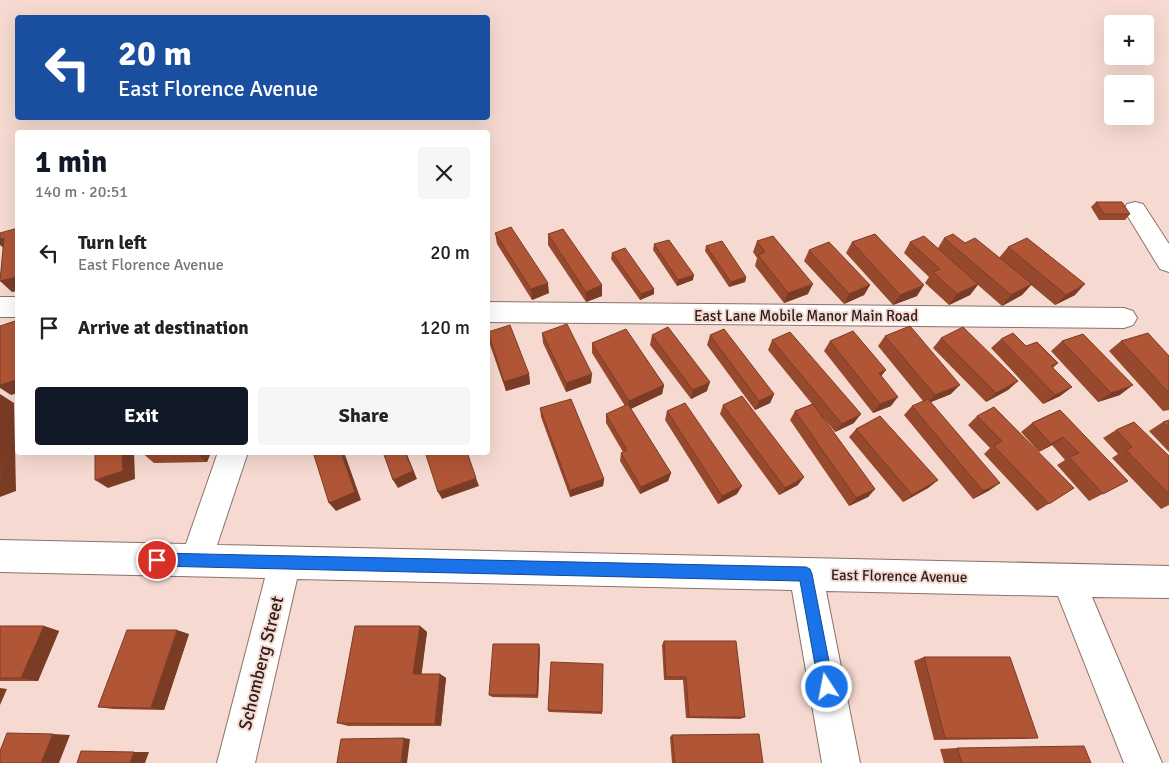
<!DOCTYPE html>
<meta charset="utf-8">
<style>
:root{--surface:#fff;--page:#f6f6f6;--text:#222;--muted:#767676;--accent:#111827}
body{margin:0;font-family:Signika,sans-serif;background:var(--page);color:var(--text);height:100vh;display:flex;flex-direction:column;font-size:19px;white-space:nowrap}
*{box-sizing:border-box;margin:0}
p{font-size:16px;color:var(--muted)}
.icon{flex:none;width:28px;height:28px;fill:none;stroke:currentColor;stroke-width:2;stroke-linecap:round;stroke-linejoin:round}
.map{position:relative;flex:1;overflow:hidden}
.side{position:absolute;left:15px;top:130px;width:475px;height:325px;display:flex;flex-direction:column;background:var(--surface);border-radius:5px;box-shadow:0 5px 20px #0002}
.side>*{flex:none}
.banner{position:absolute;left:15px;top:15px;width:475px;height:105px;border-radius:5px;box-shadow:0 5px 20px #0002;background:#1a4fa0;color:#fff;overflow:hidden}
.buttons{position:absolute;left:1104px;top:15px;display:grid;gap:10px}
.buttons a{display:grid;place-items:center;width:50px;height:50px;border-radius:5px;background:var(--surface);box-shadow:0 5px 20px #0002;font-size:25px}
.pin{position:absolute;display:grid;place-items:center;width:42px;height:42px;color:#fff;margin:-21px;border:2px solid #fff;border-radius:50%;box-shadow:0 1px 5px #0007}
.me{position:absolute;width:55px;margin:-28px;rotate:349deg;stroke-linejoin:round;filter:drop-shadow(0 0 4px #0008)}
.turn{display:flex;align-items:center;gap:18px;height:105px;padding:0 20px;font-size:22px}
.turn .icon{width:65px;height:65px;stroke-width:2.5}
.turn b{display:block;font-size:35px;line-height:42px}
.round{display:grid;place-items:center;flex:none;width:52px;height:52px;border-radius:5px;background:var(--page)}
.headline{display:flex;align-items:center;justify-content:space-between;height:85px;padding:0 20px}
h1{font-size:30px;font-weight:700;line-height:38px;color:var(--accent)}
.action{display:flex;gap:10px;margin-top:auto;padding:10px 20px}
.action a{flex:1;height:58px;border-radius:5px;background:var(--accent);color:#fff;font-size:20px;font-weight:700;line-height:58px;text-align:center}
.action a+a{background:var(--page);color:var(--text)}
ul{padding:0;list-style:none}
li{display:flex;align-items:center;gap:15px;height:75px;padding:0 20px}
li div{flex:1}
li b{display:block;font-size:19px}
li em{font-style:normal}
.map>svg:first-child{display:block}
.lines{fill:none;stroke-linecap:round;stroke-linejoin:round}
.minor-casing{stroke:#8b726a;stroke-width:2}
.minor{fill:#fff;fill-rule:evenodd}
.wall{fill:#97492e}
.shaded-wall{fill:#7b3c26}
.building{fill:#b05536;stroke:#7b3c26}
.route{fill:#1a73e8;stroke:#114b97}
.labels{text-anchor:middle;stroke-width:4;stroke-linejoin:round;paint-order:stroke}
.street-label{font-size:15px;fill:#2c221f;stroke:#f6dad1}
.near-street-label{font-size:18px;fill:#2c221f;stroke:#f6dad1}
</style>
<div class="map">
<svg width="1169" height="763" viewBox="0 0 1169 763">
<rect width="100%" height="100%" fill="#f6dad1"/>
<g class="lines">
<defs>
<g id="minor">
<path d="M1135,202l8,2 26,40v28l-9,-3 -36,-59 3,-6z"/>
<rect x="0" y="297" width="18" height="20"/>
<path d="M488,302l636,6 9,3 4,7 -4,7 -9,3 -636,-6z"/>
<path d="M218,452h30l-31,93 952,21v32l-77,-1 70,166h-38l-66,-167 -232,-5 34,172h-38l-30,-173 -495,-11 -42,184h-38l48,-185 -265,-6v-32l186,4z"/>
</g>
</defs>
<use href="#minor" class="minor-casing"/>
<use href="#minor" class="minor"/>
</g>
<g class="wall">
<path d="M1096,202l34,12 -5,6h-26l-8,-13z"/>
<path d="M495,233l54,60 -17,7 -35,-56z"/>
<path d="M548,234l54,51v11l-16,6 -38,-57z"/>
<path d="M944,238l21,5 34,15 9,-11 67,48 -20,10 -24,-20 -9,10 -20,11 -24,-21 -8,10 -21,10 -24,-22 4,-6 -25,-24 6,-11 28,6z"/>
<path d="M757,241l51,53 -24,9 -29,-37 2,-8 -4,-6z"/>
<path d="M852,242l65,54 -24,9 -47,-52z"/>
<path d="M654,244l39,36 -16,6 -24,-36z"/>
<path d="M706,246l40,31 -1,5 -16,5 -24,-36z"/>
<path d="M809,250l61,35 -6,10 -20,9 -40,-43z"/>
<path d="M612,253l42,36v5l-14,6 -29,-41z"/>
<path d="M542,333l49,50 -25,9 -23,-49z"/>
<path d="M488,334l41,40 1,10 -24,7 -17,-49z"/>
<path d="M652,335l55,56 -16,8 -41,-54z"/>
<path d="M710,335l64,59 -4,9 -15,7 -48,-65z"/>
<path d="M885,336l66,58 -20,8 59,88 -17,9 -69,-84 8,-9 11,-5 -45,-55z"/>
<path d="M941,338l77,43 -10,9 -22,12 -53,-54z"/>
<path d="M1001,339l25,7 32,17 -5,5 19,19 -12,9 -17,8 -52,-56z"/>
<path d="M772,340l82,83 -19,9 -13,-16 53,73 -7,8 -19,9 -59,-86 5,-9 17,-7 -44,-54z"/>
<path d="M830,341l56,29 -5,6 10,30 -18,7 -49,-62z"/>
<path d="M1062,341l58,54 -22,7 -47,-51z"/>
<path d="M1121,341l48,15v54l-6,1 -54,-60z"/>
<path d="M592,343l72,42 -2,9 -31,15 40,64 -3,8 -28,13 -20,-33 1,-8 2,-1 -17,-29v-9l19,-8 -33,-53z"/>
<path d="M723,405l75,80 -19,10 -59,-81z"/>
<path d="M540,408l64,71 -1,7 -33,11 -29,-80z"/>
<path d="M1060,410l68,71 -39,20 -32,-36 8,-5 -13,-15 -13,7 -18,-20 11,-9z"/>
<path d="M667,411l70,83 -19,10 -53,-84z"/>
<path d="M977,416l97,72 -37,23 -53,-57 6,-6 -22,-23z"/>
<path d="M1169,420v32l-20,-21 14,-9z"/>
<path d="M856,429l82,51 -10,8 -25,14 -54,-65z"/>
<path d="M1116,430l53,26v49l-8,4 -49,-51 6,-4 -15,-16z"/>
<path d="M141,452h70l-4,10 -53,1z"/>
<path d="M0,626h44l15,5 -21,50h-38z"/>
<path d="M420,626l7,6 -6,42h19l6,4 -5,48h-93l-11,-3z"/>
<path d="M189,634l-25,76 -51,-1 -15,-2z"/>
<path d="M664,641l81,76 -5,2 -54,-1 -3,-38h-19l-2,-35z"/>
<path d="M540,648l-2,50 -46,-1 -3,-2z"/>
<path d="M924,657l114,81 -14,1 -90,1 -20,-79z"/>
<path d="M548,710l54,2v2l-53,-2z"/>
<path d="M672,735l91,28h-91l-2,-26z"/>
<path d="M957,748l134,15h-147l-4,-14z"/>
</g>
<g class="shaded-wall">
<path d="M4,238l3,13 -7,-6v-6z"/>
<path d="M18,273v18l-6,1 -12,-11z"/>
<path d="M694,275l-1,5 -16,6 1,-6z"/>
<path d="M746,277l-1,5 -16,5 2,-5z"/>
<path d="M548,283l1,10 -17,7 -1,-11z"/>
<path d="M813,284l-5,10 -24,9 4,-10z"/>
<path d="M978,284l-8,11 -21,10 8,-11z"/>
<path d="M1032,284l-10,11 -20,11 9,-11z"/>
<path d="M1085,284l-10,11 -20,10 11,-10z"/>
<path d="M602,285v11l-16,6v-10z"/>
<path d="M870,285l-6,10 -20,9 5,-10z"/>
<path d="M924,285l-7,11 -24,9 7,-10z"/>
<path d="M654,289v5l-14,6 1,-6z"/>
<path d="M886,370l-8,10 1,-7z"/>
<path d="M529,374l1,10 -24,7 -2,-9z"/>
<path d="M592,374l-1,9 -25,9v-9z"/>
<path d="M18,379v14l-7,2 -11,-7v-3z"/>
<path d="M1018,381l-10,9 -22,12 10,-9z"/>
<path d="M710,382l-3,9 -16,8 2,-9z"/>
<path d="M664,385l-2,9 -34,16 1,-9z"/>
<path d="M960,385l-9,9 -25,10 9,-9z"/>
<path d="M1133,385l-13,10 -22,7 13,-9z"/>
<path d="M1072,387l-12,9 -17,8 12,-9z"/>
<path d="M0,394l14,9 2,88 -16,6z"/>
<path d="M774,394l-4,9 -15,7 4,-9z"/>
<path d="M898,397l-7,9 -18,7 7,-9z"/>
<path d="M861,414l-7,9 -19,9 7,-8z"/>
<path d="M1063,437l-11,8 -13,7 12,-8z"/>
<path d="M122,452h12l1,27 -27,9 -13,-8z"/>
<path d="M195,452h16l-4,10z"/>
<path d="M341,452h3l17,48 -25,11 -7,-8z"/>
<path d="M405,452h1l11,27 -19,9 -5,-8z"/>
<path d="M671,473l-3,8 -28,13 1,-7z"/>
<path d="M804,477l-6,8 -19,10 6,-7z"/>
<path d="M476,478l3,8 -37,13 -4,-7z"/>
<path d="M604,479l-1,7 -33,11v-7z"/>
<path d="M938,480l-10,8 -25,14 9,-7z"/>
<path d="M1000,483l-10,7 -17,9 10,-8z"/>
<path d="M742,486l-5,8 -19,10 4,-8z"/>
<path d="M875,489l-7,8 -19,9 7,-8z"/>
<path d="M44,626l15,5 -21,50 -17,-3z"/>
<path d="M420,626l7,6 -6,47 -8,-5z"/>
<path d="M177,630l12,4 -25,76 -13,-2z"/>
<path d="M539,644l1,4 -2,50 -1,-3z"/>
<path d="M440,674l6,4 -5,48 -6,-2z"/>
<path d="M0,688l7,1 -7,16z"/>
<path d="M53,734l17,1 -11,28h-18z"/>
<path d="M404,738l6,1 -3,24h-6z"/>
<path d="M134,752h15l-4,11h-15z"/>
</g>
<g class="building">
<path d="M1096,202h26l8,12h-26z"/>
<path d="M511,227l37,56 -17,6 -36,-56z"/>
<path d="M18,228l-1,49 -17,4 4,-43 -4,1v-6z"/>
<path d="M563,229l39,56 -16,7 -38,-58z"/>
<path d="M875,234l49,51 -24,10 -48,-53z"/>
<path d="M953,234l12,9 10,-5 57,46 -21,11 -67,-57z"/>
<path d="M773,236l40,48 -25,9 -30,-38 7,-3 -8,-11z"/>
<path d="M924,236l54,48 -21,10 -24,-22 7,-3 -30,-27z"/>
<path d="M1027,238l58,46 -19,11 -58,-48z"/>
<path d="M669,240l25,35 -16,5 -24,-36z"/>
<path d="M722,241l24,36 -15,5 -25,-36z"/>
<path d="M829,242l41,43 -21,9 -40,-44z"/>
<path d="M625,248l29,41 -13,5 -29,-41z"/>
<path d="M18,320v59l-18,6v-59z"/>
<path d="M567,324l25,50 -26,9 -24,-50z"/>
<path d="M510,325l19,49 -25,8 -16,-50z"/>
<path d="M910,326l50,59 -25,10 -50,-59z"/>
<path d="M668,327l42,55 -17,8 -41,-55z"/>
<path d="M963,327l55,54 -22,12 -55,-55z"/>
<path d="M626,329l38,56 -35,16 -37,-58z"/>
<path d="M724,329l50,65 -15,7 -49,-66z"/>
<path d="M853,331l33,39 -7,3 19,24 -18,7 -50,-63z"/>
<path d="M790,332l71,82 -19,10 -70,-84z"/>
<path d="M1013,333l13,13 11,-4 21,21 -7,3 21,21 -17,8 -54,-56z"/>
<path d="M1148,333l21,23v37l-48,-52z"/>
<path d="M1083,334l50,51 -22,8 -49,-52z"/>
<path d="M742,396l62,81 -19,11 -62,-83z"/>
<path d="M571,399l33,80 -34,11 -30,-82z"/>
<path d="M928,399l72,84 -17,8 -71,-85z"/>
<path d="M685,403l57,83 -20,10 -55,-85z"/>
<path d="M628,404l43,69 -30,14 -20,-34 6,-3 -21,-36z"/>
<path d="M813,404l62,85 -19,9 -61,-87z"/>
<path d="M0,407l1,76h-1z"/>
<path d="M994,407l80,81 -25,16 -55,-58 8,-5 -25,-25z"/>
<path d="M1060,410l68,71 -25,13 -34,-37 10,-4 -16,-16 -12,7 -19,-21z"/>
<path d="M880,416l58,64 -26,15 -56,-66z"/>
<path d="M1169,420v8l-6,-6z"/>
<path d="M1134,422l35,34v38l-43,-44 6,-3 -16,-17z"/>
<path d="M95,452h27l1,19 -28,9z"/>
<path d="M313,452h28l14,40 -26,11z"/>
<path d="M383,452h22l8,19 -20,9z"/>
<path d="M425,452h42l9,26 -38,14z"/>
<path d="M0,626h44l-23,52h-21z"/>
<path d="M355,626h65l-7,48h27l-5,50 -98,-1z"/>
<path d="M127,630h50l-26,78 -53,-1z"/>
<path d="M664,641h72l9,76h-56l-3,-40h-20z"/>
<path d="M493,644h46l-2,51h-48z"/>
<path d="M924,657h86l28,81h-93z"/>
<path d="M551,662l52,2 -1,48 -54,-2z"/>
<path d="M7,733l46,1 -12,29h-41v-12z"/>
<path d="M759,734l4,29h-88l-3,-28z"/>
<path d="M404,738l-3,25h-64l4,-24z"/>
<path d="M1084,746l7,17h-129l-5,-15z"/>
<path d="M81,751l53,1 -4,11h-53z"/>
</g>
<path class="route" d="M157,553l649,14 4,2 2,5 22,113 -2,6 -5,2 -5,-2 -3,-6 -19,-106 -643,-15 -5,-2 -2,-4 2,-5z"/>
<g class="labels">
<g class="street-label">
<text x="806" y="321">East Lane Mobile Manor Main Road</text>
<text transform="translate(899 576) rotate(1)" y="5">East Florence Avenue</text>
</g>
<g class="near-street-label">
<text transform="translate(261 663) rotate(-76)" y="6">Schomberg Street</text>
</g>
</g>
</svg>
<div class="buttons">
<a>+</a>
<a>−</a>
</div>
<div class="pin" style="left:157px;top:560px;background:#d93025"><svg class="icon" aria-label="arrive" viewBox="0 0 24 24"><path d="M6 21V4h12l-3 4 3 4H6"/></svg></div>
<svg class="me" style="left:827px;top:687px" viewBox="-20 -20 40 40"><circle r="17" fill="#1a73e8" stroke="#fff" stroke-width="3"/><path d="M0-11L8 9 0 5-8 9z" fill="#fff"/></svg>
<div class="banner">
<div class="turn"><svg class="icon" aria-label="left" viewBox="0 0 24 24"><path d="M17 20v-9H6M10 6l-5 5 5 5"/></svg><div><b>20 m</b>East Florence Avenue</div></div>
</div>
<section class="side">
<div class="headline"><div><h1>1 min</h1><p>140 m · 20:51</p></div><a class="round"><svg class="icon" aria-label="close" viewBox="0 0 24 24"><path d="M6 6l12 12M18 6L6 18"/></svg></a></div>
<ul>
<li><svg class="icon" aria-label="left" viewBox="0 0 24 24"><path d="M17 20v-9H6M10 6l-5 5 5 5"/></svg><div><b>Turn left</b><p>East Florence Avenue</p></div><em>20 m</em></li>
<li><svg class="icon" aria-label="arrive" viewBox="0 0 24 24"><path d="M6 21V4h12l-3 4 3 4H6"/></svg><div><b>Arrive at destination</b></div><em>120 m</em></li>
</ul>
<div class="action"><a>Exit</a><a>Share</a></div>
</section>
</div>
